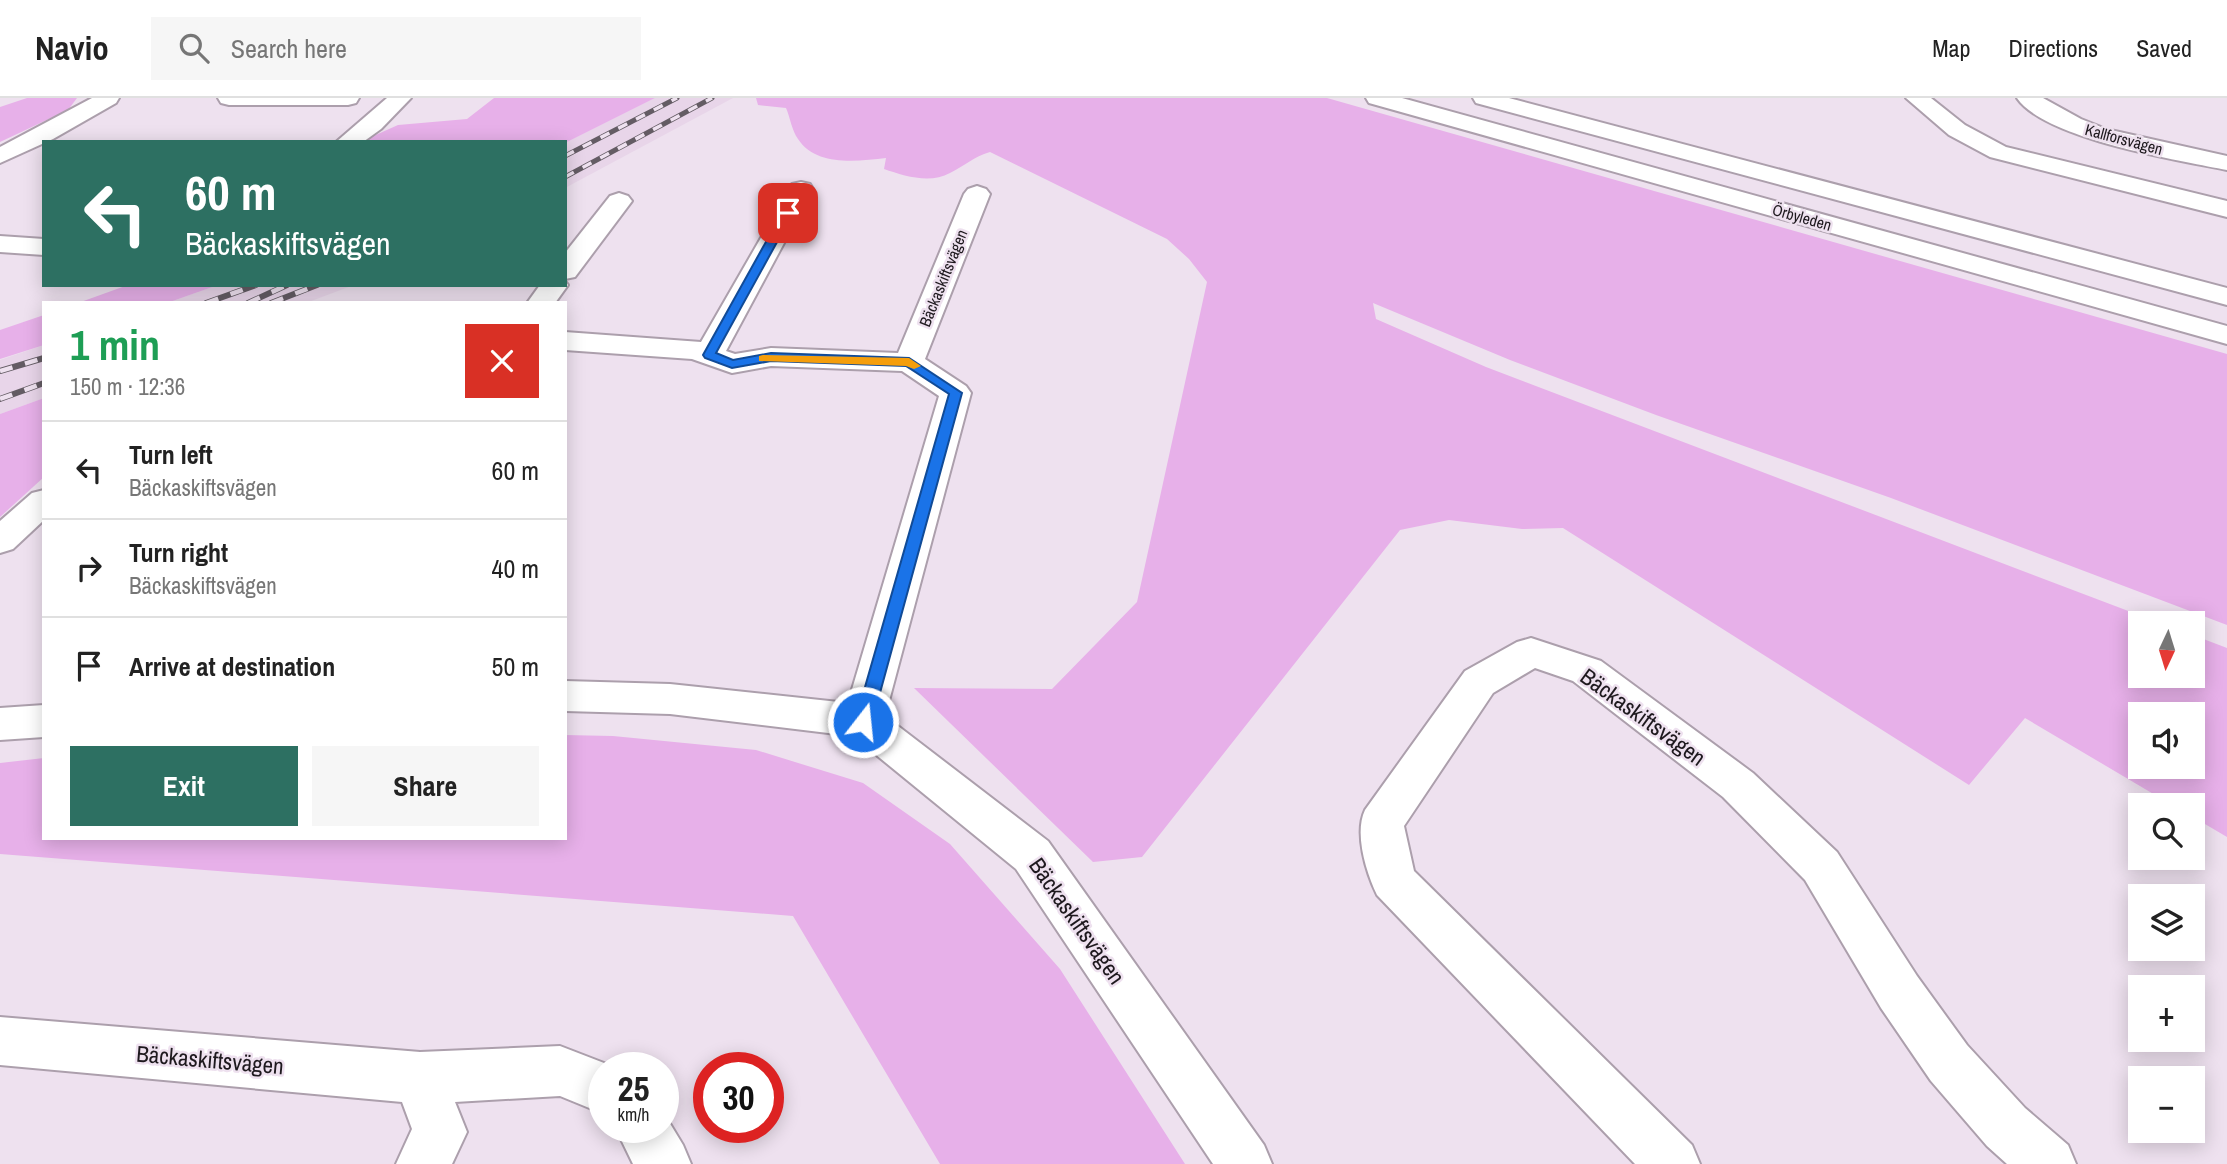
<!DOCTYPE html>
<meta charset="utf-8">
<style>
:root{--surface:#fff;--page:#f6f6f6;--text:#222;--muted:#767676;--line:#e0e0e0;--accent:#2d7062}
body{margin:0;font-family:"Archivo Narrow",sans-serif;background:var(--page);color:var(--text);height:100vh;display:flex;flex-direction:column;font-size:26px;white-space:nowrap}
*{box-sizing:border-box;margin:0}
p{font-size:23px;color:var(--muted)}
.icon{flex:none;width:38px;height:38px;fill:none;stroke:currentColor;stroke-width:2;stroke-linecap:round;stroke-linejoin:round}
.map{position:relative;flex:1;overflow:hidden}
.panel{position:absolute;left:42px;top:203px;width:525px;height:539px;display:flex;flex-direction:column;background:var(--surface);border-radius:0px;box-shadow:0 4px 18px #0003}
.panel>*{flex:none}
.guide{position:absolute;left:42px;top:42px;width:525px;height:147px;border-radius:0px;box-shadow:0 4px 18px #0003;background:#2d7062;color:#fff;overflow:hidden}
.needle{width:46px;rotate:184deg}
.buttons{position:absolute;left:2128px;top:513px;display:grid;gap:14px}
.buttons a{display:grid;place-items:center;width:77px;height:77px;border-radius:0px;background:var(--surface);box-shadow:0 4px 18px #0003;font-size:35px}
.speed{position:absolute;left:588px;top:954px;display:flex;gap:14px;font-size:35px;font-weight:700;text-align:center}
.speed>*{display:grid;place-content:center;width:91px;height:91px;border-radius:50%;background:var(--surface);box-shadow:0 4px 18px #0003;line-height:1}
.speed small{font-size:18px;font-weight:400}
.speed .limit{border:10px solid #d22;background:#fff;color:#111}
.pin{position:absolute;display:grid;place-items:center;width:60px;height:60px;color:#fff;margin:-30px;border-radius:14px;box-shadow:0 4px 10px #0006}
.me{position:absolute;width:77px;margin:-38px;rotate:16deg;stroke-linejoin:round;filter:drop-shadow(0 0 5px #0008)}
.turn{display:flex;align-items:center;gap:24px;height:147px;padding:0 28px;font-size:32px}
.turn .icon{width:91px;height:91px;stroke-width:2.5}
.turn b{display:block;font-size:49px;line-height:60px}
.round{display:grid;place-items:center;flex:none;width:74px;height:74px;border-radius:0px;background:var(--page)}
.headline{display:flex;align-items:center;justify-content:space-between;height:119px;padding:0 28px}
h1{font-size:42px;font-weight:800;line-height:52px;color:#1e9e55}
.action{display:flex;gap:14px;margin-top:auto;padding:14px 28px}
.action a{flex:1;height:80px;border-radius:0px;background:var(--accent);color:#fff;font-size:28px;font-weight:800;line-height:80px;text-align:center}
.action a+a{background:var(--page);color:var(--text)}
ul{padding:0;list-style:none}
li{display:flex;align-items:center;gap:21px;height:98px;padding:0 28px;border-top:2px solid var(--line)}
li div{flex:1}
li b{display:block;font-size:26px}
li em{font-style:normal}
header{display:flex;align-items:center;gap:42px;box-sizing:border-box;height:98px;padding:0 35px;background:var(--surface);border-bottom:2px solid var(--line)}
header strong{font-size:33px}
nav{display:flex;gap:38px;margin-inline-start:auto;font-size:24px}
.search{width:490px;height:63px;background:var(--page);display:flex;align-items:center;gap:18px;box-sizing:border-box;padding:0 24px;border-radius:0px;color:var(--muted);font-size:26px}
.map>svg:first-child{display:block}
.built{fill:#e8d5e9}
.green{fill:#e7b0e9;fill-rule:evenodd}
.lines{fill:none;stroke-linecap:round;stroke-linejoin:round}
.minor-casing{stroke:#ac9fac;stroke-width:4}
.major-casing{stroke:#ac9fac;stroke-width:4}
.minor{fill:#fff;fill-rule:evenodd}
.major{fill:#fff;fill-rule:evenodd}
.rail-far1-casing{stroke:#645c64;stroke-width:5}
.rail-casing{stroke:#645c64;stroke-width:6}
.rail-far1{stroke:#eee1ef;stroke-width:3.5;stroke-dasharray:10;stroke-linecap:butt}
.rail{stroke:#eee1ef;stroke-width:4.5;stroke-dasharray:13;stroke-linecap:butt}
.route{fill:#1a73e8;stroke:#114b97;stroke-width:2}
.slow{fill:#f59e0b}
.labels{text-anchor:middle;stroke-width:5;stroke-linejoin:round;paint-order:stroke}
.far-street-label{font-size:16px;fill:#1e191e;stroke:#eee1ef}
.near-street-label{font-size:23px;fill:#1e191e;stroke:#eee1ef}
</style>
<header>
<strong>Navio</strong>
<div class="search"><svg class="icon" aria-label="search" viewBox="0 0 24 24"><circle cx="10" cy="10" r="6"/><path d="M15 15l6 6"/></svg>Search here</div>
<nav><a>Map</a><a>Directions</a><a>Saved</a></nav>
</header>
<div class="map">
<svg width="2227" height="1066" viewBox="0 0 2227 1066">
<rect width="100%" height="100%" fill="#eee1ef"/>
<g class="built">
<path d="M655,0h78l-168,90v-45z"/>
<path d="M218,187h136l-48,18h-139z"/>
<path d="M44,247v53l-44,16v-54z"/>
</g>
<g class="green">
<path d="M27,0h50l-9,12 -68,32v-35z"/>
<path d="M494,0h161l-90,45 -205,-1 38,-17 69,-6z"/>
<path d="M756,0h571l900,256v271l-336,-127 -235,-83 -146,-55 -137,-57 3,16 110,48 674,256h-20v53h53v-41l34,13v189l-34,-20v-12h-21l-147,-87 -56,67 -406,-257 -41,1 -73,-9 -49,10 -258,327 -49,5 -179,-174 138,1 85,-87 70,-320 -18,-23 -22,-20 -177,-87c-17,5 -24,13 -40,21 -20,11 -46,3 -66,-4l2,-11c-28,3 -70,9 -88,-19 -6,-8 -8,-22 -12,-31l-28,-3zM2193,616v52h-53v-52z"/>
<path d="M128,187h90l-51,18h-89z"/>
<path d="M44,217v30l-44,14v-29z"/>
<path d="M44,300v79l-44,40v-103z"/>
<path d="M565,637l48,1 143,14 107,33 87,61 110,125 125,195h-245l-147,-248 -793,-62v-91l44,-5v80h521z"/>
</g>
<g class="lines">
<defs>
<g id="minor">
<path d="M92,0h27l-3,5 -63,36 -53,24v-16z"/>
<path d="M218,0h141l-3,5 -8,2h-119l-8,-2z"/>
<path d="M387,0h24l-30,31 -18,13h-27z"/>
<path d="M1906,0h25l34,27 41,22 221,54v16l-237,-60 -41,-22z"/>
<path d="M2017,0h26l38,21 25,10 121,27v14c-49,-10 -182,-31 -210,-72z"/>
<path d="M801,84l9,2 3,5 -87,162 9,3 36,-6 127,5 66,-159 4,-5 9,-3 9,3 4,5 -65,165 41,27 5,7 -86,323 163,125 216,304 8,19h-59l-197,-295 -163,-133 -183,-22 -105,-3v-30l105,3 178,19 91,-307 -37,-25 -131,-5 -39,7 -40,-14 -127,-9v-18l136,10 88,-153 3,-5z"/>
<path d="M619,95l9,3 4,5 -57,76 -10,2v-26l45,-57z"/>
<path d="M0,138l44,3v16l-44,-3z"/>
<path d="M565,183l3,4 -13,18h-28l13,-18h25z"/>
<path d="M44,392v30l-31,29 -13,4v-32l32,-28z"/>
<path d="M1531,540l70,23 152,112 84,79 80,124 50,69 58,63 43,37 8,19h-69l-20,-18 -56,-65 -50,-73 -76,-128 -82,-83 -150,-116 -38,-13 -42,25 -89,133 10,45 278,274 8,19h-65l-258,-269c-11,-23 -23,-62 -12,-85l100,-139 52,-29z"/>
<path d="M44,607v32l-44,3v-32z"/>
<path d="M0,919l420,35 140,-6 57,22h-13v46l-44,-18 -105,6 12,30 -15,32h-56l16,-35 -10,-27 -402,-37z"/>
<path d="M663,1014l20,33 8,19h-58l-18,-37h48z"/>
</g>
<g id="major">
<path d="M1366,0h36l825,228v18l-858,-241z"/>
<path d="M1473,0h36l718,190v17l-751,-202z"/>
</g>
</defs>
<use href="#minor" class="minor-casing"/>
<use href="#major" class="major-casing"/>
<use href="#minor" class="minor"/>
<use href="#major" class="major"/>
<defs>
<g id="rail-far1">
<path d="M565,58l112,-58"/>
<path d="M565,79l147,-79"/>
</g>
<g id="rail">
<path d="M206,205l50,-18"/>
<path d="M248,205l39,-18"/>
<path d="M271,205l46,-18"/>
<path d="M0,273l44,-13"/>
<path d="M0,301l44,-16"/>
</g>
</defs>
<use href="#rail-far1" class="rail-far1-casing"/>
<use href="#rail" class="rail-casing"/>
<use href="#rail-far1" class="rail-far1"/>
<use href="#rail" class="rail"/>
</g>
<path class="route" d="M788,112l5,3 -77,140 17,7 38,-7 138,5 53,35 -90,329 -3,4h-12l-2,-4 94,-328 -43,-28 -135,-5 -39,7 -27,-10 -2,-3 79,-142z"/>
<path class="slow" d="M763,257l146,3 12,8 -7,3 -8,-3 -147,-5v-5z"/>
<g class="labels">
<g class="far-street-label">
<text transform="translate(2124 41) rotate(15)" y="6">Kallforsvägen</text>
<text transform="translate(1802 119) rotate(16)" y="6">Örbyleden</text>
<text transform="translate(943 180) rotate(-68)" y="6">Bäckaskiftsvägen</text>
</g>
<g class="near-street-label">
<text transform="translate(1643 619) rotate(36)" y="8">Bäckaskiftsvägen</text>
<text transform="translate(1077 823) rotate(55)" y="8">Bäckaskiftsvägen</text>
<text transform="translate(210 962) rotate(5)" y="8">Bäckaskiftsvägen</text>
</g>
</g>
</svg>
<div class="buttons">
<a><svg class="needle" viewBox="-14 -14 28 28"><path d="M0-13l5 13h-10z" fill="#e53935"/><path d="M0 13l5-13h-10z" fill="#767676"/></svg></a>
<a><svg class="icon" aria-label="sound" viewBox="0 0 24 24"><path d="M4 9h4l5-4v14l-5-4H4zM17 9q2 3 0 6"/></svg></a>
<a><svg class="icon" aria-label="search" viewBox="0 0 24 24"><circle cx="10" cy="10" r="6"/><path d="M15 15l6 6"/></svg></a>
<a><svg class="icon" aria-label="layers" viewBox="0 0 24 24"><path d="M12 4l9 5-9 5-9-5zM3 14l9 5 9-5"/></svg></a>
<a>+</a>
<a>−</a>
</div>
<div class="speed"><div>25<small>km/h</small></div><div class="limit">30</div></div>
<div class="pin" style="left:788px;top:115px;background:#d93025"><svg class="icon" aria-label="arrive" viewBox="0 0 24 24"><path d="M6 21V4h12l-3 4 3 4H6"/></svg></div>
<svg class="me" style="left:863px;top:624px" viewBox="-20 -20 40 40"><circle r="17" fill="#1a73e8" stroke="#fff" stroke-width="3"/><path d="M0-11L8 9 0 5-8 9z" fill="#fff"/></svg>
<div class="guide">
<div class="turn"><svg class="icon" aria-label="left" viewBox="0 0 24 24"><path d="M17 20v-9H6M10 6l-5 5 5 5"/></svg><div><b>60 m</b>Bäckaskiftsvägen</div></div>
</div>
<section class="panel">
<div class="headline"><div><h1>1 min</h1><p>150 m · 12:36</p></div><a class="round" style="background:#d93025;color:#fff"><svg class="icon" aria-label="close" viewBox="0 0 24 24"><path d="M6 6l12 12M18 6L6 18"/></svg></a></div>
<ul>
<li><svg class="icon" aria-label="left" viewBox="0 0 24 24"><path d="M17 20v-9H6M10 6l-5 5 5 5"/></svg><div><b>Turn left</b><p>Bäckaskiftsvägen</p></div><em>60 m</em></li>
<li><svg class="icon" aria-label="right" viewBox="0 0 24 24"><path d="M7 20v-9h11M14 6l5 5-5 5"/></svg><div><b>Turn right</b><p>Bäckaskiftsvägen</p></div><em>40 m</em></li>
<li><svg class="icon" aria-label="arrive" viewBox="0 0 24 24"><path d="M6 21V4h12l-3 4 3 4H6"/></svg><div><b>Arrive at destination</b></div><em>50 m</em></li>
</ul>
<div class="action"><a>Exit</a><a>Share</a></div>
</section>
</div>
